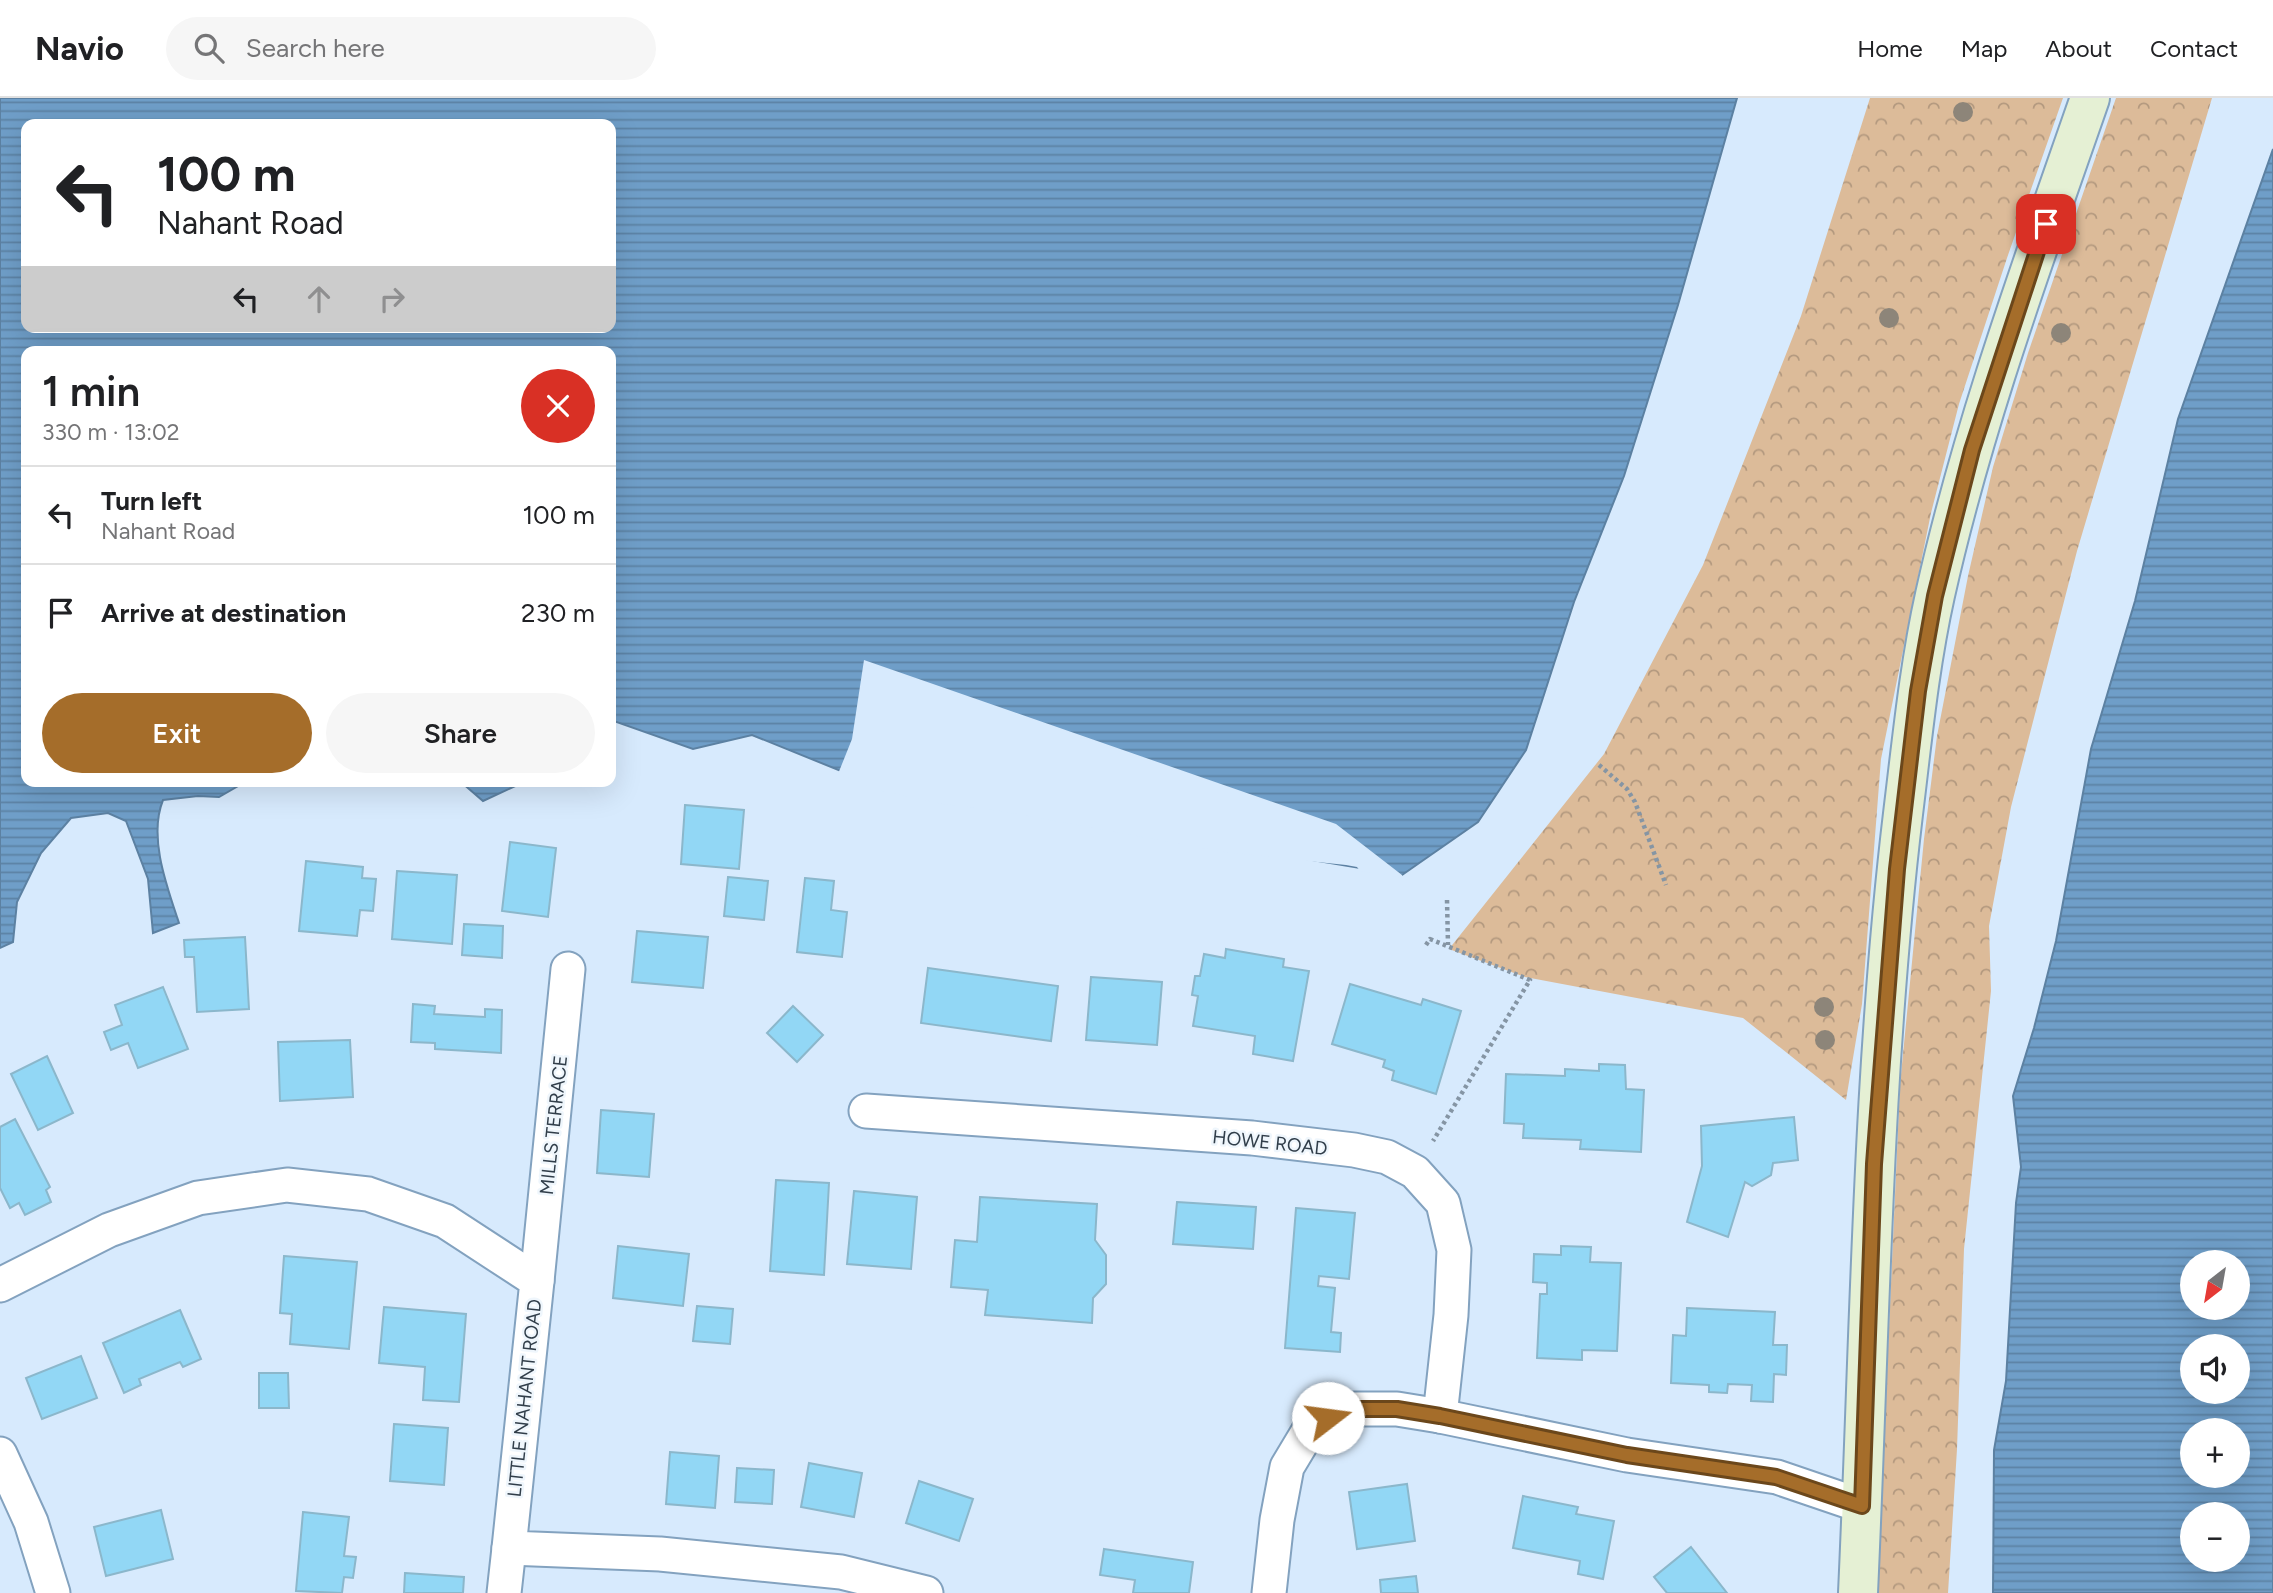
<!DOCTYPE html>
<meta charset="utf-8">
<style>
:root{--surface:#fff;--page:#f6f6f6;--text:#202124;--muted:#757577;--line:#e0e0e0;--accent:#a56d2a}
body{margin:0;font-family:Figtree,sans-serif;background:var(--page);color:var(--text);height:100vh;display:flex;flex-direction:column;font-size:26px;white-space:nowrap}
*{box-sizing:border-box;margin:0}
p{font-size:23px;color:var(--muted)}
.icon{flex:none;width:38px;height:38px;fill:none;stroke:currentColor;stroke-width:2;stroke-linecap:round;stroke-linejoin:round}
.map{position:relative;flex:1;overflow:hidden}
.drawer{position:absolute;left:21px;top:248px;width:595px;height:441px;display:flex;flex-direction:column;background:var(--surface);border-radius:14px;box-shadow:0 7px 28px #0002}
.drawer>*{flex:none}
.hud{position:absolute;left:21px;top:21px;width:595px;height:214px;border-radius:14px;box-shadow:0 7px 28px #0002;background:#fff;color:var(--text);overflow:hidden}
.needle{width:46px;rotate:211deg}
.tools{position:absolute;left:2180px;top:1152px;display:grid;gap:14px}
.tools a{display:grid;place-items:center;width:70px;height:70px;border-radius:50%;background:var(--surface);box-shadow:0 7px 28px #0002;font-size:35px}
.pin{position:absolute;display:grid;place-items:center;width:60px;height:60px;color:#fff;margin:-30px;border-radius:14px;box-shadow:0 4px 10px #0006}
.me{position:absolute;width:77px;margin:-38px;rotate:75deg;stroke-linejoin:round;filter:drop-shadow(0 0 5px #0008)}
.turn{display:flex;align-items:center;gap:24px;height:147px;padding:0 21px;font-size:32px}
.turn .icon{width:91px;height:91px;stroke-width:2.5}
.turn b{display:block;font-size:49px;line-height:60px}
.lanes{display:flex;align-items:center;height:66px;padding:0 21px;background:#0003;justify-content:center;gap:35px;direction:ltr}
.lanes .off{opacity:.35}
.round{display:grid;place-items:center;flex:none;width:74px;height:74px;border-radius:37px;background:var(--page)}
.overview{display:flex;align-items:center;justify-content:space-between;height:119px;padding:0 21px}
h1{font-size:42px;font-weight:600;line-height:52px}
.action{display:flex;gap:14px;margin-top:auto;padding:14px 21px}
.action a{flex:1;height:80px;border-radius:42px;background:var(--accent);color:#fff;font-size:28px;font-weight:600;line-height:80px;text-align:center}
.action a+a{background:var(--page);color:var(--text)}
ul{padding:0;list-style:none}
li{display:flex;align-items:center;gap:21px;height:98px;padding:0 21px;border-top:2px solid var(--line)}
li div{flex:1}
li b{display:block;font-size:26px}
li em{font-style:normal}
header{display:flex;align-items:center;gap:42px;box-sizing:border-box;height:98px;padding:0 35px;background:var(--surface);border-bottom:2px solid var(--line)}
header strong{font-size:33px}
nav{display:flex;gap:38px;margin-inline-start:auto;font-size:24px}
.search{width:490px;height:63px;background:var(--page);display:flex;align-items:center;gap:18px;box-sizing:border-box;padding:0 24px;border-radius:38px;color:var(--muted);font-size:26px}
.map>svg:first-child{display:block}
.park{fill:url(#park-crowns)}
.water{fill:url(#water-rules);stroke:#5c81a2;stroke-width:2;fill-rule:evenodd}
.pier{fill:#d7eafd}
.building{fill:#92d7f5;stroke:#8bb7cb;stroke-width:2}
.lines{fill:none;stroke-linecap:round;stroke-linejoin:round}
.minor-casing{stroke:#83a2bf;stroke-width:37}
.secondary-casing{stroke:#83a2bf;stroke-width:42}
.path{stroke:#8595a4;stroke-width:4.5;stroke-dasharray:3.5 3.5;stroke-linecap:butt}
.minor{stroke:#fff;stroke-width:33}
.secondary{stroke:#e5f0d4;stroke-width:38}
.tree{fill:#8d8579}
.route-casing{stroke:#6b471b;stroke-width:18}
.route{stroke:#a56d2a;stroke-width:12}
.labels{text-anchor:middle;stroke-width:5;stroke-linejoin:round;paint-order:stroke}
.street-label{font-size:19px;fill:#313e4a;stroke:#eff6fc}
</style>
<header>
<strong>Navio</strong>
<div class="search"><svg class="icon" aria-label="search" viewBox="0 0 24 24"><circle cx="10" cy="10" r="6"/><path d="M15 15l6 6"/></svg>Search here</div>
<nav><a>Home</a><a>Map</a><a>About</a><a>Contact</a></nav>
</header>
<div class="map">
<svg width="2273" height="1495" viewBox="0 0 2273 1495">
<defs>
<pattern id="park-crowns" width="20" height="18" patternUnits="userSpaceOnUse" patternTransform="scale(1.75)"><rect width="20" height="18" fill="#dcbb99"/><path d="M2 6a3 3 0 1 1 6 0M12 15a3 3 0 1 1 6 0" fill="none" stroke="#b3997f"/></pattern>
<pattern id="water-rules" width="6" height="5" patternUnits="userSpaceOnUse" patternTransform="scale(1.75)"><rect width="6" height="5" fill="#6f9ec8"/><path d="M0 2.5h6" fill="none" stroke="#5c82a4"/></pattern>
</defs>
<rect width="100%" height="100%" fill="#d7eafd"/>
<g class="park">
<path d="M1870,0h193l-56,160 -48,146 -28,109 -50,246 -19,245 -16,96 -103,-82 -218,-41 -76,-28 155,-195 99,-189 98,-249z"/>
<path d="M2116,0h96l-135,453 -66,256 -22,119 2,65 -27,258 -7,200 -9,144h-71l23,-508 24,-246 13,-103 31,-160 25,-109 35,-114z"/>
</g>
<g class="water">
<path d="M0,0h1737l-59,207 -54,171 -50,126 -48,148 -48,72 -76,53 -519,-87 -131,-53 -59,14 -79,-28 -3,2v-371h-585v430h219l-26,15 -21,-1 -35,4c-15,37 4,87 16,123l-26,10 -5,-54 -22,-58 -18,-8 -37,5 -30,35 -24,49 -4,40 -13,6zM26,26h585v203h-585z"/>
<path d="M2273,51v1444h-280l1,-143 12,-69 10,-178 5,-36 -8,-71 21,-68 22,-87 35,-192 44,-148 43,-182zM2193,1164h45v45h-45zM2193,1248h45v45h-45zM2193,1332h45v45h-45zM2193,1416h45v45h-45z"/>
<path d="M461,684h63l-41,19z"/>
</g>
<path class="pier" d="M864,562l472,164 66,51 1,3 -43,-7 -3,-4 -11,-2 -122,-13 -223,-41 -58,-7 -61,-13 -44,-17 14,-35z"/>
<g class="building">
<path d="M685,707l59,5 -5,59 -58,-5z"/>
<path d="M510,744l46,6 -8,69 -46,-6z"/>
<path d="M306,763l57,6 -1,11 14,1 -3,32 -13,-1 -3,26 -58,-5z"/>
<path d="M397,773l60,4 -5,69 -60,-5z"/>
<path d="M728,779l40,4 -4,39 -40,-4z"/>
<path d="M805,780l29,3 -3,29 16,2 -5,45 -45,-5z"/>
<path d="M464,826l39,2 -1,32 -40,-3z"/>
<path d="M637,833l71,6 -5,51 -71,-6z"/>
<path d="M245,839l4,72 -52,3 -3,-55h-9l-1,-17z"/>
<path d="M1226,851l58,10 -1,8 26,4 -16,90 -40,-7 2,-18 -62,-10 5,-30 -6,-1 3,-19h5l4,-22 21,4z"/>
<path d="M928,870l130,18 -7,55 -130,-18z"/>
<path d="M1091,879l71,5 -5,63 -71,-5z"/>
<path d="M1350,886l71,21 2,-6 38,12 -25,83 -44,-14 2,-9 -11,-4 2,-7 -53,-16z"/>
<path d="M163,889l25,62 -50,19 -10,-25 -17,7 -7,-18 18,-7 -7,-20z"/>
<path d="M413,906l22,2 -1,8 51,3v-8l17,1 -1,43 -66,-4v-6l-24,-1z"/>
<path d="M793,908l30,29 -26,27 -30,-29z"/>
<path d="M350,942l3,57 -73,4 -2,-59z"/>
<path d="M47,958l26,57 -35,17 -27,-56z"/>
<path d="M1599,966l26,1 1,24 18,1 -3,62 -61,-3 1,-9 -58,-2 1,-14 -20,-1 2,-49 59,2v-7l34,2z"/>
<path d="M601,1012l53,4 -5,63 -52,-4z"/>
<path d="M1794,1019l4,43 -25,3 -2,12 -19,11 -7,-4 -17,55 -41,-15 15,-56 -1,-40z"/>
<path d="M15,1021l35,68 -4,3 5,12 -26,13 -6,-12 -9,5 -10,-20v-61z"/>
<path d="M776,1082l53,3 -5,92 -54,-4z"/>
<path d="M854,1093l63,6 -6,72 -64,-5z"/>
<path d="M980,1099l117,7 -2,36 11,15v29l-13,14 -1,25 -107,-8 3,-25 -37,-3 4,-47 22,2z"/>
<path d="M1177,1104l79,5 -3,42 -80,-5z"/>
<path d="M1296,1110l59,5 -6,66 -30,-3 -1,10 17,2 -4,44 10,1 -1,19 -55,-4z"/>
<path d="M618,1148l71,8 -6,52 -70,-8z"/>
<path d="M1561,1148l30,1 -1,15 31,1 -4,88 -35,-1v10l-45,-2 3,-64h7v-11l-14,-1 1,-28 27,1z"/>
<path d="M284,1158l73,6 -8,87 -59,-5 2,-30 -12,-1z"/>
<path d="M697,1208l36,3 -3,35 -37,-3z"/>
<path d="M384,1209l82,7 -7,88 -36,-2 2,-33 -46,-4z"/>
<path d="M1687,1210l88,4 -2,33h14l-1,30 -12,-1 -1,28 -22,-1 1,-16 -24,-1 -1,9 -18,-1v-7l-38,-2 2,-48 13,1z"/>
<path d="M180,1212l21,49 -18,8 -3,-5 -41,17 2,6 -17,8 -21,-50z"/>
<path d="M81,1258l16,42 -55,21 -16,-41z"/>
<path d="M259,1275h29l1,35h-30z"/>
<path d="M394,1326l54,4 -4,57 -54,-4z"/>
<path d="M670,1354l49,4 -4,52 -49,-4z"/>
<path d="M809,1365l53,10 -8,44 -53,-10z"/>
<path d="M737,1370l37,2 -2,34 -37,-2z"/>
<path d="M919,1383l54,18 -14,42 -53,-18z"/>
<path d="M1407,1386l8,57 -58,8 -8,-57z"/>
<path d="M1523,1398l55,11 -2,7 38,7 -11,58 -25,-5 2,-13 -67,-13z"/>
<path d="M161,1412l12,49 -67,17 -12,-49z"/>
<path d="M303,1414l46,5 -5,39 12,1 -3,21 -9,-1 -2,16 -46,-2z"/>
<path d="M1691,1449l36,46h-60l-13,-16z"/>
<path d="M1104,1451l89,13 -4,31h-56l2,-13 -35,-5z"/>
<path d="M405,1475l59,4 -1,16h-59z"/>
<path d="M1416,1478l2,17h-37l-1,-13z"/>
</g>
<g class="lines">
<defs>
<g id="minor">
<path d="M866,1013l386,27 102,12 33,7 28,15 28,31 11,47 -3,65 -11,101"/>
<path d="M537,1183l31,-312"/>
<path d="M0,1187l109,-55 89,-32 89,-13 81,9 77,27 92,60 -28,267 151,6 181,18 85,21"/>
<path d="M0,1356l31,68 22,71"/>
<path d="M504,1495l5,-45"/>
<path d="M1269,1495l8,-73 10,-53 24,-40 34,-18h52l43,7 187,39 150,22 85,29"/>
</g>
<path id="secondary" d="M1858,1495c12,-260 14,-520 45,-779 9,-73 16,-147 32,-219 38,-170 98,-333 155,-497"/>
</defs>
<use href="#minor" class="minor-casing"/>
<use href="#secondary" class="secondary-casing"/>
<g class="path">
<path d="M1599,667l28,24 8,13 31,83"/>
<path d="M1447,802l1,45"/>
<path d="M1426,847l4,-6 100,41 -97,161"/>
</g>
<use href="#minor" class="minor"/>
<use href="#secondary" class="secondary"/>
</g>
<g class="tree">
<circle cx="1963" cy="14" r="10"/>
<circle cx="1889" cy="220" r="10"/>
<circle cx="2061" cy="235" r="10"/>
<circle cx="1824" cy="909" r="10"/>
<circle cx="1825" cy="942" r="10"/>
</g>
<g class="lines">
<defs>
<path id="route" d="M1328,1320l17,-9h52l43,7 187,39 149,22 86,29 12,-342 23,-295 21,-178 17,-95 37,-146 74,-226"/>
</defs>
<use href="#route" class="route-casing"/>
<use href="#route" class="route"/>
</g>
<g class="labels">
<g class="street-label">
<text transform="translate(553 1027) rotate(-84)" y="7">MILLS TERRACE</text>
<text transform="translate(1270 1044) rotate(6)" y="7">HOWE ROAD</text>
<text transform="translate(524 1300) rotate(-84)" y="7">LITTLE NAHANT ROAD</text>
</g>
</g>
</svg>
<div class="tools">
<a><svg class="needle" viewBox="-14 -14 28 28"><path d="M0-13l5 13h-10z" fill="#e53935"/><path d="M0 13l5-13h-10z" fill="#757577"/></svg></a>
<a><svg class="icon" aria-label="sound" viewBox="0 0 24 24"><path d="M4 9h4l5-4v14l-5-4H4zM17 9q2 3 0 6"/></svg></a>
<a>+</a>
<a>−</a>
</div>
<div class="pin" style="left:2046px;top:126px;background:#d93025"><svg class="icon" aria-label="arrive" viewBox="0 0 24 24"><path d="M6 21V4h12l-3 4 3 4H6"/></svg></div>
<svg class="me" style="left:1328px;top:1320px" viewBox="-20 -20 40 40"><circle r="19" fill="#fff"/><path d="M0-13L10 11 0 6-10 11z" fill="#a56d2a"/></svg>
<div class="hud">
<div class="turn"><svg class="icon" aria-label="left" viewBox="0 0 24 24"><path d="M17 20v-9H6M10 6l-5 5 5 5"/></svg><div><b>100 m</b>Nahant Road</div></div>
<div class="lanes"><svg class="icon" aria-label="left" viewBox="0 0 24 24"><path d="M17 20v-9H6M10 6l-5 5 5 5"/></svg><svg class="icon off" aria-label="ahead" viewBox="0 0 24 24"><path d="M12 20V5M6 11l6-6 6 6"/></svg><svg class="icon off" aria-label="right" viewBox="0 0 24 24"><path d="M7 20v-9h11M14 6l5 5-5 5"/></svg></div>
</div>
<section class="drawer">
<div class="overview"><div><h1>1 min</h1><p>330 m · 13:02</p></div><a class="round" style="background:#d93025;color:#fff"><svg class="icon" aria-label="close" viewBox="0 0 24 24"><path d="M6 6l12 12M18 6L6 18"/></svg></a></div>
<ul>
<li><svg class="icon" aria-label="left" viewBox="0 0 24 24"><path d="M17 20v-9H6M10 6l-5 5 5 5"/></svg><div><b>Turn left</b><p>Nahant Road</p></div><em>100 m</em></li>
<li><svg class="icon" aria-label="arrive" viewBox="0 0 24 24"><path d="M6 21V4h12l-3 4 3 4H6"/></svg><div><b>Arrive at destination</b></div><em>230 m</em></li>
</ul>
<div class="action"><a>Exit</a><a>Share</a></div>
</section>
</div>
